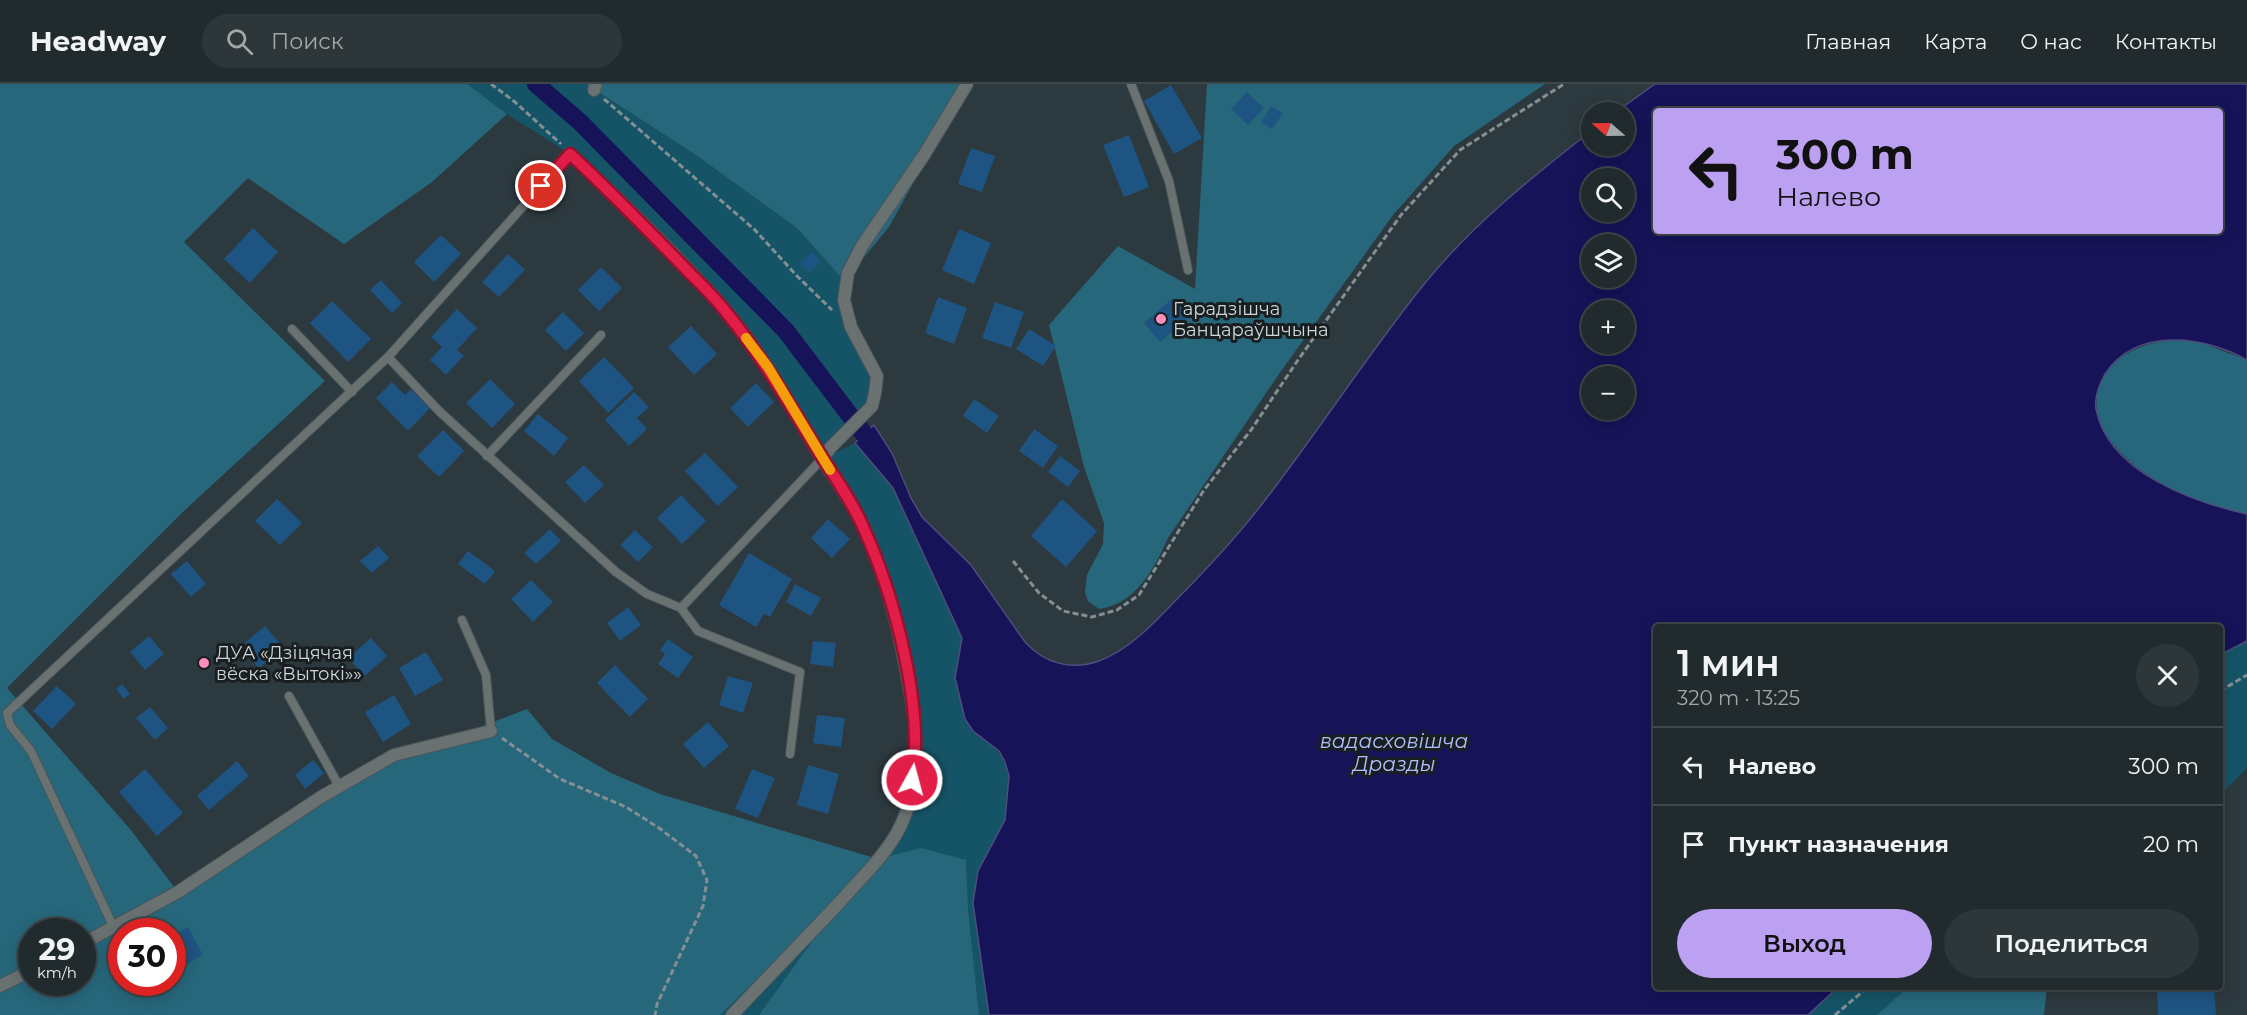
<!DOCTYPE html>
<html lang="ru">
<meta charset="utf-8">
<style>
:root{--surface:#212b2e;--page:#2d373a;--text:#f1f3f6;--muted:#a2a7aa;--line:#3e474a;--accent:#bca0f2}
body{margin:0;font-family:Montserrat,sans-serif;background:var(--page);color:var(--text);height:100vh;display:flex;flex-direction:column;font-size:22px;white-space:nowrap}
*{box-sizing:border-box;margin:0}
p{font-size:20px;color:var(--muted)}
.icon{flex:none;width:33px;height:33px;fill:none;stroke:currentColor;stroke-width:2;stroke-linecap:round;stroke-linejoin:round}
.map{position:relative;flex:1;overflow:hidden}
.drawer{position:absolute;left:1653px;top:540px;width:570px;height:366px;display:flex;flex-direction:column;background:var(--surface);border-radius:6px;box-shadow:0 3px 15px #0003,0 0 0 2px var(--line)}
.drawer>*{flex:none}
.banner{position:absolute;left:1653px;top:24px;width:570px;height:126px;border-radius:6px;box-shadow:0 3px 15px #0003,0 0 0 2px var(--line);background:#bca0f2;color:#111;overflow:hidden}
.needle{width:39px;rotate:290deg}
.buttons{position:absolute;left:1581px;top:18px;display:grid;gap:12px}
.buttons a{display:grid;place-items:center;width:54px;height:54px;border-radius:50%;background:var(--surface);box-shadow:0 3px 15px #0003,0 0 0 2px var(--line);font-size:30px}
.speed{position:absolute;left:18px;top:834px;display:flex;gap:12px;font-size:30px;font-weight:700;text-align:center}
.speed>*{display:grid;place-content:center;width:78px;height:78px;border-radius:50%;background:var(--surface);box-shadow:0 3px 15px #0003,0 0 0 2px var(--line);line-height:1}
.speed small{font-size:15px;font-weight:400}
.speed .limit{border:9px solid #d22;background:#fff;color:#111}
.pin{position:absolute;display:grid;place-items:center;width:51px;height:51px;color:#fff;margin:-26px;border:3px solid #fff;border-radius:50%;box-shadow:0 2px 6px #0007}
.me{position:absolute;width:66px;margin:-33px;rotate:7deg;stroke-linejoin:round;filter:drop-shadow(0 0 4px #0008)}
.turn{display:flex;align-items:center;gap:21px;height:126px;padding:0 24px;font-size:27px}
.turn .icon{width:78px;height:78px;stroke-width:2.5}
.turn b{display:block;font-size:42px;line-height:51px}
.round{display:grid;place-items:center;flex:none;width:63px;height:63px;border-radius:32px;background:var(--page)}
.head{display:flex;align-items:center;justify-content:space-between;height:102px;padding:0 24px}
h1{font-size:36px;font-weight:600;line-height:45px}
.button{display:flex;gap:12px;margin-top:auto;padding:12px 24px}
.button a{flex:1;height:69px;border-radius:36px;background:var(--accent);color:#111;font-size:24px;font-weight:600;line-height:69px;text-align:center}
.button a+a{background:var(--page);color:var(--text)}
ul{padding:0;list-style:none}
li{display:flex;align-items:center;gap:18px;height:78px;padding:0 24px;border-top:2px solid var(--line)}
li div{flex:1}
li b{display:block;font-size:22px}
li em{font-style:normal}
header{display:flex;align-items:center;gap:36px;box-sizing:border-box;height:84px;padding:0 30px;background:var(--surface);border-bottom:2px solid var(--line)}
header strong{font-size:28px}
nav{display:flex;gap:33px;margin-inline-start:auto;font-size:21px}
.search{width:420px;height:54px;background:var(--page);display:flex;align-items:center;gap:15px;box-sizing:border-box;padding:0 21px;border-radius:33px;color:var(--muted);font-size:22px}
.map>svg:first-child{display:block}
.green{fill:#155466}
.forest{fill:#27677b;fill-rule:evenodd}
.water{fill:#161358;stroke:#4d4d7e;stroke-width:1.5;fill-rule:evenodd}
.lines{fill:none;stroke-linecap:round;stroke-linejoin:round}
.canal{stroke:#161358;stroke-width:18}
.building{fill:#1e5482}
.lane-casing{stroke:#49555a;stroke-width:10}
.street-casing{stroke:#49555a;stroke-width:14}
.path{stroke:#848f93;stroke-width:3;stroke-dasharray:6 3;stroke-linecap:butt}
.lane{stroke:#6a7171;stroke-width:8}
.street{stroke:#6a7171;stroke-width:12}
.route-casing{stroke:#92132f;stroke-width:15}
.route{stroke:#e11d48;stroke-width:10}
.slow{stroke:#f59e0b;stroke-width:10}
.poi-dot{fill:#ff8ebb;stroke:#191f21;stroke-width:2}
.labels{text-anchor:middle;stroke-width:6;stroke-linejoin:round;paint-order:stroke}
.poi-label{font-size:18px;fill:#cdd5d8;stroke:#191f21;text-anchor:start}
.water-label{font-size:20px;font-style:italic;fill:#b2bffe;stroke:#191f21}
</style>
<header>
<strong>Headway</strong>
<div class="search"><svg class="icon" aria-label="search" viewBox="0 0 24 24"><circle cx="10" cy="10" r="6"/><path d="M15 15l6 6"/></svg>Поиск</div>
<nav><a>Главная</a><a>Карта</a><a>О нас</a><a>Контакты</a></nav>
</header>
<div class="map">
<svg width="2247" height="931" viewBox="0 0 2247 931">
<rect width="100%" height="100%" fill="#2c393e"/>
<g class="green">
<path d="M467,0h119l110,71 101,73 50,56 2,23 22,49 4,37 -51,65 31,-15 38,45 69,150 -7,40 36,67c25,20 22,63 8,90 -4,8 -11,15 -15,23 -7,14 -9,30 -11,45l16,112h-10l-11,-107 -2,-47 -88,-2 21,-31 17,-66 -7,-78 -45,-156 -139,-218 -155,-156 -63,-40z"/>
<path d="M2247,557v127l-27,27v-140z"/>
<path d="M851,806l-92,125h-39z"/>
<path d="M1838,903h70l-31,28h-69z"/>
</g>
<g class="forest">
<path d="M0,0h467l40,30 -75,68 -88,62 -96,-66 -64,64 141,139 -139,128 -179,179 123,141 48,63 216,-137 73,-23 60,-23 25,30 59,34 49,21 218,65 43,-11 45,12 2,48 11,107h-220l88,-122 -127,122h-720zM32,848h50v50h-50zM122,848h50v50h-50z"/>
<path d="M586,0h382l-79,143 -33,40 -9,17 -50,-56 -101,-73z"/>
<path d="M1207,0h338l-91,62 -61,69 -114,159 -111,164c-14,31 -32,66 -69,71l-11,-8 -3,-9 2,-17 16,-31 1,-21 -20,-56 -35,-142 69,-79 77,43z"/>
<path d="M2181,255l18,3 48,18v154c-19,-4 -39,-8 -57,-16 -43,-18 -119,-69 -85,-123 17,-26 47,-34 76,-36z"/>
<path d="M1908,903h139l-3,28h-167z"/>
</g>
<path class="water" d="M1655,0h592v276c-43,-24 -110,-34 -142,14 -6,11 -11,23 -9,35 12,63 97,93 151,105v127l-27,14v-28h-564v360h182l-30,28h-819l-16,-112 5,-32 27,-51 4,-44 -4,-14 -6,-11 -26,-20 -8,-12 -10,-41 7,-40 -69,-150 -38,-45 19,-18 18,28 19,45 11,19 49,48 54,77c19,21 46,29 74,19 30,-11 55,-38 77,-61 34,-34 67,-70 96,-109 52,-68 99,-141 153,-208 48,-59 106,-105 166,-152l1,15h32v-34h-8zM1656,27h564v120h-564zM1624,94v34h-32v-34zM1624,160v34h-32v-34zM1592,226h32v34h-32zM1592,292h32v34h-32z"/>
<g class="lines">
<path class="canal" d="M536,0l44,38 206,209 78,103"/>
</g>
<g class="building">
<path d="M1171,1l31,53 -28,16 -30,-53z"/>
<path d="M1247,8l17,16 -16,17 -17,-16z"/>
<path d="M1271,22l12,7 -11,16 -11,-7z"/>
<path d="M1129,51l20,52 -25,10 -21,-52z"/>
<path d="M971,64l24,8 -13,36 -24,-8z"/>
<path d="M253,144l25,24 -28,31 -26,-24z"/>
<path d="M959,145l32,14 -17,41 -32,-14z"/>
<path d="M441,151l20,19 -27,28 -20,-20z"/>
<path d="M812,168l9,10 -12,10 -9,-9z"/>
<path d="M508,170l17,16 -26,27 -17,-15z"/>
<path d="M601,183l21,21 -23,23 -21,-21z"/>
<path d="M381,196l21,23 -10,10 -22,-23z"/>
<path d="M938,213l29,11 -13,36 -29,-11z"/>
<path d="M1173,214l17,18 -30,26 -16,-19z"/>
<path d="M332,217l39,38 -23,23 -38,-39z"/>
<path d="M995,218l29,10 -13,36 -29,-10z"/>
<path d="M457,225l20,19 -20,22 7,6 -18,19 -16,-15 12,-13 -11,-10z"/>
<path d="M563,228l21,21 -18,18 -21,-21z"/>
<path d="M691,242l26,28 -23,21 -26,-28z"/>
<path d="M1029,245l27,17 -13,20 -27,-17z"/>
<path d="M604,273l30,31 -26,25 -29,-32z"/>
<path d="M490,295l25,25 -23,24 -26,-25z"/>
<path d="M392,298l13,13 6,-6 19,19 -22,23 -32,-33z"/>
<path d="M756,299l18,19 -26,25 -18,-19z"/>
<path d="M634,308l15,15 -12,11 10,11 -18,17 -24,-26z"/>
<path d="M974,315l25,17 -12,17 -24,-17z"/>
<path d="M538,330l30,24 -14,18 -30,-25z"/>
<path d="M1034,345l24,17 -15,22 -24,-17z"/>
<path d="M443,346l21,21 -25,26 -22,-21z"/>
<path d="M705,369l33,34 -20,19 -33,-35z"/>
<path d="M1060,372l20,15 -12,16 -20,-15z"/>
<path d="M584,381l20,20 -19,18 -20,-21z"/>
<path d="M681,411l25,26 -24,23 -25,-26z"/>
<path d="M277,415l25,24 -22,22 -25,-24z"/>
<path d="M1062,415l35,32 -31,36 -35,-31z"/>
<path d="M828,435l22,20 -18,19 -21,-20z"/>
<path d="M550,445l11,12 -25,23 -12,-11z"/>
<path d="M635,446l18,17 -15,15 -18,-17z"/>
<path d="M378,462l11,12 -17,15 -12,-12z"/>
<path d="M468,467l27,20 -10,13 -27,-20z"/>
<path d="M749,469l43,26 -22,38 -6,-3 -8,13 -37,-22z"/>
<path d="M187,477l19,23 -15,13 -20,-23z"/>
<path d="M531,496l22,22 -20,20 -22,-23z"/>
<path d="M795,500l26,14 -10,18 -25,-14z"/>
<path d="M628,523l13,18 -21,16 -13,-18z"/>
<path d="M265,542l18,21 -24,21 -19,-21z"/>
<path d="M149,552l15,18 -19,16 -15,-18z"/>
<path d="M371,554l16,18 -22,20 -17,-18z"/>
<path d="M668,555l25,18 -15,21 -20,-14 7,-10 -5,-4z"/>
<path d="M813,557l23,2 -3,24 -23,-3z"/>
<path d="M426,568l17,28 -28,16 -16,-28z"/>
<path d="M615,581l33,34 -18,18 -33,-34z"/>
<path d="M728,592l25,7 -10,30 -24,-8z"/>
<path d="M122,600l8,10 -6,5 -8,-10z"/>
<path d="M57,602l19,18 -24,25 -19,-18z"/>
<path d="M394,611l17,29 -28,18 -18,-30z"/>
<path d="M150,623l18,21 -13,12 -19,-22z"/>
<path d="M817,631l28,3 -4,29 -28,-4z"/>
<path d="M708,638l21,24 -25,22 -21,-24z"/>
<path d="M313,676l11,13 -19,16 -10,-14z"/>
<path d="M237,677l12,15 -40,34 -12,-14z"/>
<path d="M808,681l31,9 -11,40 -31,-9z"/>
<path d="M145,685l38,44 -26,23 -38,-44z"/>
<path d="M752,685l23,9 -17,40 -23,-9z"/>
<path d="M188,843l15,28 -31,18v-37z"/>
<path d="M2157,903h57l2,28h-58z"/>
</g>
<g class="lines">
<defs>
<g id="lane">
<path d="M1131,0l38,97 19,89"/>
<path d="M292,245l60,63"/>
<path d="M388,273l51,54 177,161 31,22 34,14 17,23 102,41 -10,82"/>
<path d="M487,372l114,-121"/>
<path d="M681,524l141,-149"/>
<path d="M462,536l24,55 5,56"/>
<path d="M289,612l50,90"/>
<path d="M114,844l-83,-177 -21,-26 -3,-12 381,-356 182,-203"/>
</g>
<g id="street">
<path d="M594,6l2,-6"/>
<path d="M570,70c52,48 109,102 155,156 36,42 63,91 91,139 16,27 36,52 49,81 20,46 33,95 42,145 10,49 16,107 -8,154 -14,27 -39,50 -59,73 -36,38 -72,75 -108,113"/>
<path d="M822,375l9,-12 41,-41 3,-13 2,-17 -26,-49 -7,-27 4,-27 14,-27 62,-91 43,-71"/>
<path d="M82,860l96,-52 143,-95 73,-42 97,-24"/>
<path d="M0,902l32,-16"/>
</g>
</defs>
<use href="#lane" class="lane-casing"/>
<use href="#street" class="street-casing"/>
<g class="path">
<path d="M491,0l24,18 46,42"/>
<path d="M604,15l151,131 42,46 35,34"/>
<path d="M1013,477l26,32 24,18 29,6 25,-7 22,-15 65,-105 47,-60 47,-70 103,-145 59,-65 104,-66"/>
<path d="M2220,607l27,-16"/>
<path d="M502,654l58,41 66,28 33,21 37,28 11,24 -4,26 -46,98 -2,11"/>
<path d="M1835,931l33,-28"/>
</g>
<use href="#lane" class="lane"/>
<use href="#street" class="street"/>
</g>
<g class="lines">
<defs>
<path id="route" d="M541,102l29,-32c39,36 76,74 113,112 14,15 30,29 43,46 32,39 57,81 83,124 18,31 41,60 55,93 30,66 61,180 48,251"/>
</defs>
<use href="#route" class="route-casing"/>
<use href="#route" class="route"/>
<path class="slow" d="M746,254l22,29 62,103"/>
</g>
<g class="poi-dot">
<circle cx="1161" cy="235" r="6"/>
<circle cx="204" cy="579" r="6"/>
</g>
<g class="labels">
<g class="poi-label">
<text x="1173" y="231">Гарадзішча<tspan x="1173" dy="21">Банцараўшчына</tspan></text>
<text x="216" y="575">ДУА «Дзіцячая<tspan x="216" dy="21">вёска «Вытокі»»</tspan></text>
</g>
<g class="water-label">
<text x="1394" y="664">вадасховішча<tspan x="1394" dy="23">Дразды</tspan></text>
</g>
</g>
</svg>
<div class="buttons">
<a><svg class="needle" viewBox="-14 -14 28 28"><path d="M0-13l5 13h-10z" fill="#e53935"/><path d="M0 13l5-13h-10z" fill="#a2a7aa"/></svg></a>
<a><svg class="icon" aria-label="search" viewBox="0 0 24 24"><circle cx="10" cy="10" r="6"/><path d="M15 15l6 6"/></svg></a>
<a><svg class="icon" aria-label="layers" viewBox="0 0 24 24"><path d="M12 4l9 5-9 5-9-5zM3 14l9 5 9-5"/></svg></a>
<a>+</a>
<a>−</a>
</div>
<div class="speed"><div>29<small>km/h</small></div><div class="limit">30</div></div>
<div class="pin" style="left:541px;top:102px;background:#d93025"><svg class="icon" aria-label="arrive" viewBox="0 0 24 24"><path d="M6 21V4h12l-3 4 3 4H6"/></svg></div>
<svg class="me" style="left:912px;top:696px" viewBox="-20 -20 40 40"><circle r="17" fill="#e11d48" stroke="#fff" stroke-width="3"/><path d="M0-11L8 9 0 5-8 9z" fill="#fff"/></svg>
<div class="banner">
<div class="turn"><svg class="icon" aria-label="left" viewBox="0 0 24 24"><path d="M17 20v-9H6M10 6l-5 5 5 5"/></svg><div><b>300 m</b>Налево</div></div>
</div>
<section class="drawer">
<div class="head"><div><h1>1 мин</h1><p>320 m · 13:25</p></div><a class="round"><svg class="icon" aria-label="close" viewBox="0 0 24 24"><path d="M6 6l12 12M18 6L6 18"/></svg></a></div>
<ul>
<li><svg class="icon" aria-label="left" viewBox="0 0 24 24"><path d="M17 20v-9H6M10 6l-5 5 5 5"/></svg><div><b>Налево</b></div><em>300 m</em></li>
<li><svg class="icon" aria-label="arrive" viewBox="0 0 24 24"><path d="M6 21V4h12l-3 4 3 4H6"/></svg><div><b>Пункт назначения</b></div><em>20 m</em></li>
</ul>
<div class="button"><a>Выход</a><a>Поделиться</a></div>
</section>
</div>
